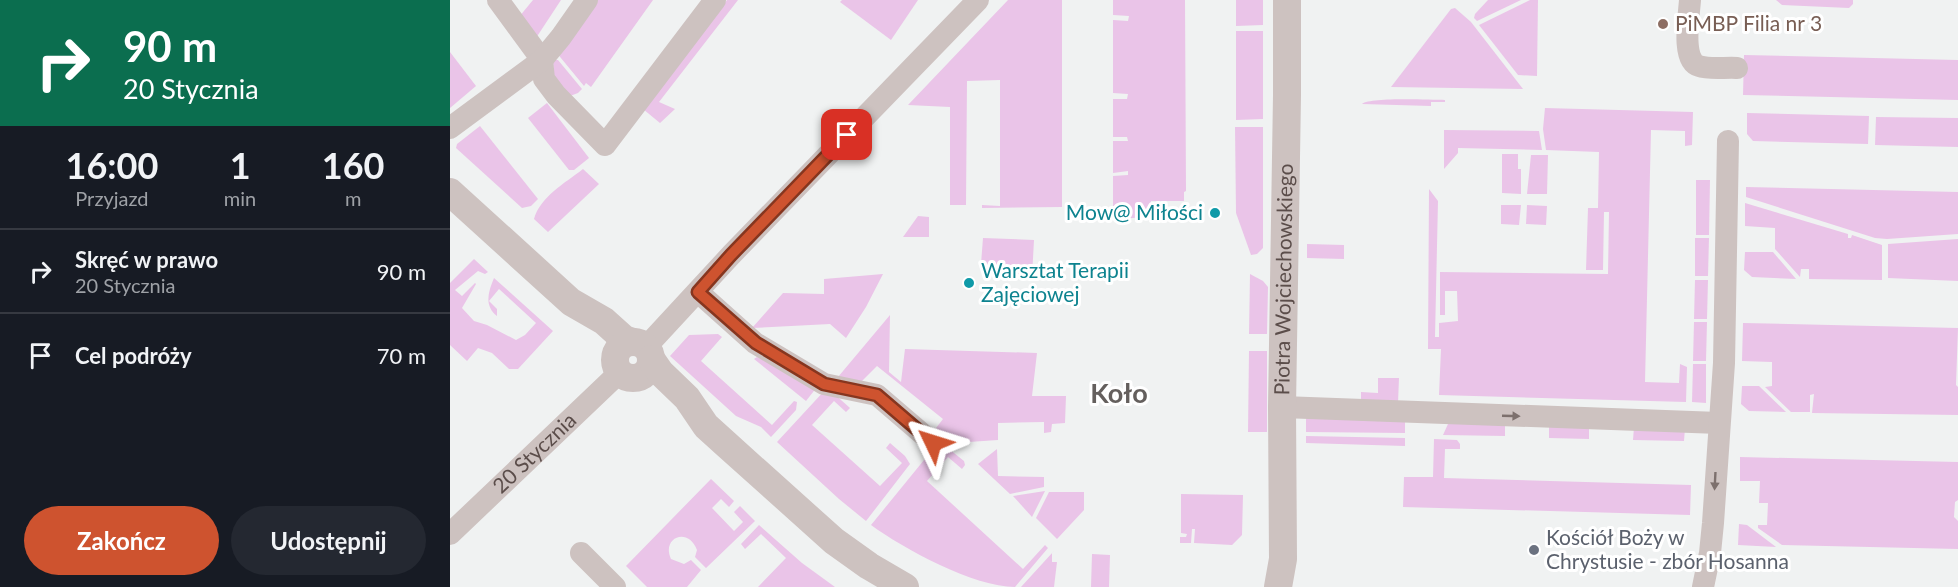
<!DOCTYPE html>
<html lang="pl">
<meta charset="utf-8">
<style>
:root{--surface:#171b24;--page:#242831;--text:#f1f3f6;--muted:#9ea1a6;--line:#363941;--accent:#ce532f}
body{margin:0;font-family:Lato,sans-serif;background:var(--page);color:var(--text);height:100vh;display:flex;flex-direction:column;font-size:22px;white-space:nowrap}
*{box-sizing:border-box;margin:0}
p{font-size:20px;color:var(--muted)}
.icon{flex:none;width:33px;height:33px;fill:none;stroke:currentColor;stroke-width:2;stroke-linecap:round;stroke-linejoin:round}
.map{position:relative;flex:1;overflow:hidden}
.panel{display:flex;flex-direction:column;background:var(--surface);width:450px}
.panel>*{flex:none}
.top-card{background:#0b6e4f;color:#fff;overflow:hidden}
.pin{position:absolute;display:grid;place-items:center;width:51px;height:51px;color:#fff;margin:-26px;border-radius:12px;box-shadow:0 3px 9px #0006}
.me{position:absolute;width:66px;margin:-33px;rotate:311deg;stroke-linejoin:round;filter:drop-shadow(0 0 4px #0008)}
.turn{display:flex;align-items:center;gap:21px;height:126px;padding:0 24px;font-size:27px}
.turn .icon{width:78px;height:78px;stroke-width:2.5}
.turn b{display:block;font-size:42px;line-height:51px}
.eta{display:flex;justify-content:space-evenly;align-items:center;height:102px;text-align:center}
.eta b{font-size:36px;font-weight:700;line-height:42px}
.primary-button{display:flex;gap:12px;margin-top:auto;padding:12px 24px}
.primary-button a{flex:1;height:69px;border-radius:36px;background:var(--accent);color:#fff;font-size:24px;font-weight:700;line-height:69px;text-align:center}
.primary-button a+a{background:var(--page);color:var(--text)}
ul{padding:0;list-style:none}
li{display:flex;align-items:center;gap:18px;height:84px;padding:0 24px;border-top:2px solid var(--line)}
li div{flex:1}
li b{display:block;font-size:22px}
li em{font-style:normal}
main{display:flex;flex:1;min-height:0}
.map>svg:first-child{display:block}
.green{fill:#eac4e8}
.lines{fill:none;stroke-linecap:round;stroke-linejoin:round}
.minor{stroke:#cdc2c0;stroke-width:22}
.tertiary{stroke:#cdc2c0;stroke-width:28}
.oneway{fill:#7d706d}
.route-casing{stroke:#86361f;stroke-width:15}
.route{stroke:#ce532f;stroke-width:10}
.education-dot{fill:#8d6e63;stroke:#fff;stroke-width:2}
.culture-dot{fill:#0f9aa8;stroke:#fff;stroke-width:2}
.worship-dot{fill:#6b7280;stroke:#fff;stroke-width:2}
.labels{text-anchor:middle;stroke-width:6;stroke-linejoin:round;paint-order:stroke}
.education-label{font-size:21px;fill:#785e54;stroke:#fff;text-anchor:start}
.culture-label{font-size:21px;fill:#0d838f;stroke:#fff;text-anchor:end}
.street-label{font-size:21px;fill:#5b4d4a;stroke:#fff}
.worship-label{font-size:21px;fill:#5b616d;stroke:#fff;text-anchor:start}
.district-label{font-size:27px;font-weight:bold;fill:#645f5d;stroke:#fff}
</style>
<main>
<section class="panel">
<div class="top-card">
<div class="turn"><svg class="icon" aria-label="right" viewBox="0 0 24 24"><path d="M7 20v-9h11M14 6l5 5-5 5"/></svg><div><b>90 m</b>20 Stycznia</div></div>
</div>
<div class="eta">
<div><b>16:00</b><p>Przyjazd</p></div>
<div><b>1</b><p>min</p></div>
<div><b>160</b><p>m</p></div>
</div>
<ul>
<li><svg class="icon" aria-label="right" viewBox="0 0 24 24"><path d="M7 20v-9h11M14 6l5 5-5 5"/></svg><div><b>Skręć w prawo</b><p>20 Stycznia</p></div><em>90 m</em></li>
<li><svg class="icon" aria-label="arrive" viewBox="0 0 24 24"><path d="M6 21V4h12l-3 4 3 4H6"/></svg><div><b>Cel podróży</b></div><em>70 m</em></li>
</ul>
<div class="primary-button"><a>Zakończ</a><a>Udostępnij</a></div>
</section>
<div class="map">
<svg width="1508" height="587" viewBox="0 0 1508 587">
<rect width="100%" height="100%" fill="#f0f2f2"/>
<g class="green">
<path d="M83,0h28l-25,38 -17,-21z"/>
<path d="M142,0h61l-62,87 -5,-4 -2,3 -28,-34z"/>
<path d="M277,0h11l-79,102 16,7 -15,14 -17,-14z"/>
<path d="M392,0h76l-27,40 -51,-38z"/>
<path d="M558,0h54v207l-80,1v-3l18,1v-126l-33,1 -1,124h-16v-98l-42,-2z"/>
<path d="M663,0h72l1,191 -2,1v9h-33v16l-38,2v-43l15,-1v-4l-15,2v-32h15l-1,-4h-14v-38h14l1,-5 -15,-1v-73l15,1 1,-5 -16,-1z"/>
<path d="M786,0h27v25l-27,1z"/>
<path d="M1038,0h33l-44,21 -3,-3 1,-4z"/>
<path d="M1080,0h8l-1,76 -19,-1 -39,-50z"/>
<path d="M1326,0h77v4l-4,4 -67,-3z"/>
<path d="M1005,8l16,14 52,67 -132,-2 60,-78z"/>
<path d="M786,31h27v88l-27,1z"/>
<path d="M0,52l26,34 -26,22z"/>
<path d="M1294,55l214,5v40l-215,-5z"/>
<path d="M103,60h5l24,29 -4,4 -8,3 -16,-13z"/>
<path d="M995,100v2h-14v4l-69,-2c9,-7 67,-4 83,-4z"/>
<path d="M97,103l42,55 -15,12h-5l-41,-52z"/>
<path d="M1095,108l148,4 -1,33 -7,1v-15l-34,-1 -6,252 34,1 1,-19 7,3 -1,35 -247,-7 2,-46h-13l1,-160 9,12 -3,136h4v-14l19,-2 -1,-30h-12v24h-5v-43l168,2 1,-62h-5l-1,58h-17l2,-62h10l1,-56 -53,-2 -3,-21z"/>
<path d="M1297,113l122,3 -1,28 -115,-3 -6,-7z"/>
<path d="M1426,117l82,1v29l-83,-2z"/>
<path d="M30,126l58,73 -7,7 -9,2 -66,-60 1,-4z"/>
<path d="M785,127h28v121l-6,6 -6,1 -15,-42z"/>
<path d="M994,130l95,1 3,19 -84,-2v5l-14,16z"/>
<path d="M1052,154h16v15h3v25l-19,-1z"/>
<path d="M1081,155h17l-1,39h-20z"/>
<path d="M133,169l16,15 -51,48 -14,-13c6,-22 31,-36 49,-50z"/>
<path d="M1246,180h14l-1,55h-13z"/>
<path d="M1296,187l212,5v42l-71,5 -12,-1 -129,-41z"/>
<path d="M1295,203l103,31v4h3l1,-3 30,10v35l-73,-1v-10h-8l-1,8 -25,-28v-21l-30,-2z"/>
<path d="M1051,205h20l-2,20 -18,-1z"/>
<path d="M1077,205l20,1 -1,19 -20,-1z"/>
<path d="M468,216l11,1v20h-26z"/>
<path d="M533,238l51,2 -2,37 -49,-2 1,-11h-3z"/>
<path d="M1245,238h14l-1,38h-13z"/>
<path d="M1508,239v42l-70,-3v-34z"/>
<path d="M857,244l37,1v14l-37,-1z"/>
<path d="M1295,252h28l23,27 -44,-2 -8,-7z"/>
<path d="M24,259l14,13 -3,2 -7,-3 -23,19 7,6 13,-13 1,1 -14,24 12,13 13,4 29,15 9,-5 11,-12 -37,-34 -10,12 8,8v7c-13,-10 -9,-24 -3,-38l59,53 -35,38h-9l-17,-16 -14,-5 -11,13 -17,-16v-62z"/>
<path d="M433,274l-17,33 -20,31 -16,-14 -78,4 31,-35 41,1v-15z"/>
<path d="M800,274l13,7 5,6 -1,47h-18z"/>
<path d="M1245,280h13l-1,39h-13z"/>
<path d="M440,315l-1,57 12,10 4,-33 132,4 -5,43h34l-1,27 -13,1 -1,8 -7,1v-11l-46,1v17l-44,3 -18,-15 7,-9 -66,-53 -17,17 -22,-6z"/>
<path d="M1244,322h13l-1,39h-13z"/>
<path d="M1293,323l215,5 -2,57 2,2v28l-146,-2 2,-19 -4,1v17h-19l-26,-25 7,-1v-24l-30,-1z"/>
<path d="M268,334l4,3 -21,24 71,64 22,-24 3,1 -1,8 -25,27 -10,-10 -25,-11 -66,-60 19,-21z"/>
<path d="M799,351h18v81h-19z"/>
<path d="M307,357l60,30 -11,14 -52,-42z"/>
<path d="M1243,364h13v39l-14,-1z"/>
<path d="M928,378h21l-1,25 -37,-1v-10l17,1z"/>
<path d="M1292,386h17l27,26 -37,-1 -8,-7z"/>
<path d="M376,389l6,3 18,16 -4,4 -12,-11 -22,24 68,61 22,-23 -16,-15 4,-5 15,13 5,8 -44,57 -27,-22 -62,-57z"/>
<path d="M856,418l99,3v12l-99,-1z"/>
<path d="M1055,422v14l-62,-1 5,-11z"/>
<path d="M1099,424l40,1v14l-40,-1z"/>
<path d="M1184,427l51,1 -1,13 -51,-1z"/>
<path d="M856,436l99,2v8l-99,-3z"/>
<path d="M984,439l23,1 3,4v5h-15l-1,29 247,7 -1,30 -287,-8 1,-30h29z"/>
<path d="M483,449h16l15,12 1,4 -3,4 -14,-12 -21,24 96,88 22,-24 3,3 -33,39c-41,0 -111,-38 -144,-62z"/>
<path d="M547,449l1,27 46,1v10l-34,7 -32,-30z"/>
<path d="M1290,457l218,5v38l-3,2 -1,15 4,4v28l-176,-4 -24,-17v-3h9l1,-22h-9l1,-22h-20z"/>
<path d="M261,479l23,22 -5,6 -8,-8 -9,9 22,23 9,-9 -9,-10 6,-6 15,15 -49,47 -11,-11 2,-7c-9,-24 -36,-12 -26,9l13,5 7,-4 10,10 -14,17h-40l-21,-21z"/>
<path d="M595,491l-13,26 -19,-21z"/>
<path d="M599,492h35v18l-27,29 -21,-21z"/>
<path d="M731,494l62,1 -1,40 -10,10 -38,-2 1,-14h-3l-1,14h-11v-6h6l1,-3 -6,-1z"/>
<path d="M1289,524l8,1 29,22 -38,-2z"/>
<path d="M309,525l43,38 33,24h-77l28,-29 -25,-24 -16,15 -4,-5z"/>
<path d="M605,550l-3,3v9h5l-3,25h-33l32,-35z"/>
<path d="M642,554l18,1 -1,32h55h-73z"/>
</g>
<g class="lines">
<g class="minor">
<path d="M48,0l44,60 2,19 12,16 49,50 110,-145"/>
<path d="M1240,0c-1,16 -9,61 9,66 11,4 27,1 38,2"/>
<path d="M0,128l92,-68 19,-23 26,-37"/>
<path d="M248,292l57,51 69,41 53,11 56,48"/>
<path d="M196,347l85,-92 247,-255"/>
<path d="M832,407l437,16"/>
<path id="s1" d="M0,534l170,-162"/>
<path d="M131,553l34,34"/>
<path d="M1253,587l7,-34 3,-30 11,-160 4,-222"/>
</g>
<g class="tertiary">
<path d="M0,192l121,110 33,19 20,18 9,3"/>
<circle cx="183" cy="360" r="18"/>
<path d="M201,359l9,13 27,26 19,28 21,19 107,96 35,25 36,21"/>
<path id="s2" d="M828,587l5,-28 -1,-152 5,-312v-95"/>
</g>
</g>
<defs><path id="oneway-solid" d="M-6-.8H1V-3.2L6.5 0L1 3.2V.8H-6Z" transform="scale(1.5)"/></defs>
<g class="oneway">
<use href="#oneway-solid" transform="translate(1061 416) rotate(2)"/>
<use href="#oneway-solid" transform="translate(1265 481) rotate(93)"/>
</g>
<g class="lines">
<defs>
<path id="route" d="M397,135l-116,120 -33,37 58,51 68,41 53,11 56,48"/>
</defs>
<use href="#route" class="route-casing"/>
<use href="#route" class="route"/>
</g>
<circle class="education-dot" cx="1213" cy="24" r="6"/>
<g class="culture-dot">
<circle cx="765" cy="213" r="6"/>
<circle cx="519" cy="283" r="6"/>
</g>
<circle class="worship-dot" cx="1084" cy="550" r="6"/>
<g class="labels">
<g class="education-label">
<text x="1225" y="31">PiMBP Filia nr 3</text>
</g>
<g class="culture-label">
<text x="753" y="220">Mow@ Miłości</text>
<text x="531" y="278" text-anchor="start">Warsztat Terapii<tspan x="531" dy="24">Zajęciowej</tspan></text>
</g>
<g class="street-label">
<text dy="7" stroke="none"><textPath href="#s2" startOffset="308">Piotra Wojciechowskiego</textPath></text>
<text dy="7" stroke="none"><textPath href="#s1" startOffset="117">20 Stycznia</textPath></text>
</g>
<g class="worship-label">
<text x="1096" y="545">Kościół Boży w<tspan x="1096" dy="24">Chrystusie - zbór Hosanna</tspan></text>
</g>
<g class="district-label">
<text x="669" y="403">Koło</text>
</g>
</g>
</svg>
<div class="pin" style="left:397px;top:135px;background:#d93025"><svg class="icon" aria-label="arrive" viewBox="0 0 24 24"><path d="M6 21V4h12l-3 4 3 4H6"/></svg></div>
<svg class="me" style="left:483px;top:443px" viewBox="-20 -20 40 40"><path d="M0-17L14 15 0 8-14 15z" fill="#ce532f" stroke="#fff" stroke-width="4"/></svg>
</div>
</main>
